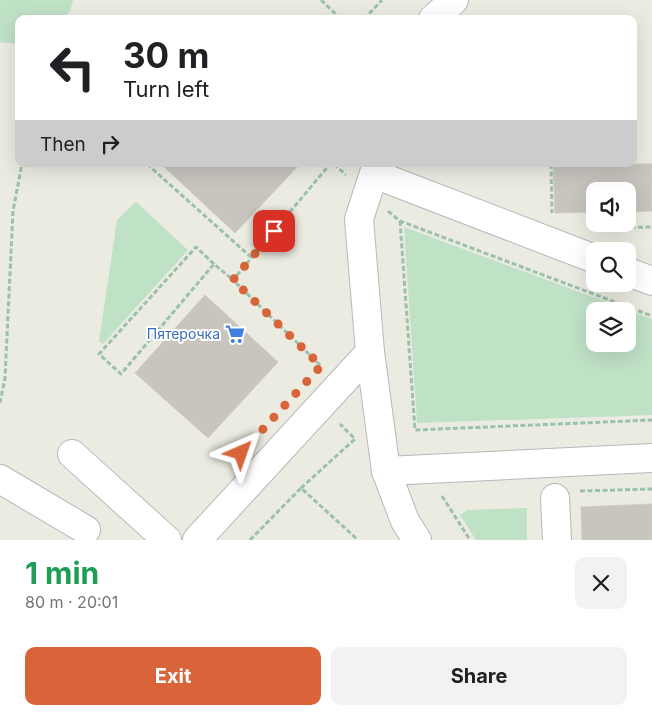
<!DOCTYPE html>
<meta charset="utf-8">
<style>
:root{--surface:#fff;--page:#f2f2f2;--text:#202124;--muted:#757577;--accent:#d96439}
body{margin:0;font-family:Inter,sans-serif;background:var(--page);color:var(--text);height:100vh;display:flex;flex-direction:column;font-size:19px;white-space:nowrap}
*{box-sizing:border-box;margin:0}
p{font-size:16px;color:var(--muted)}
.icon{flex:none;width:28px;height:28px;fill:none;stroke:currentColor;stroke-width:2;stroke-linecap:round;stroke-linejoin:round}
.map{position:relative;height:540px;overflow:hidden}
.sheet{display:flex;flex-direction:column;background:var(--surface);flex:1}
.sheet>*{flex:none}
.hud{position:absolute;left:15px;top:15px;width:622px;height:152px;border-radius:10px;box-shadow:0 5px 20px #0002;background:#fff;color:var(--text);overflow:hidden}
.fabs{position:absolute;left:586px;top:182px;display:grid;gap:10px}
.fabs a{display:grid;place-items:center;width:50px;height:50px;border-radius:10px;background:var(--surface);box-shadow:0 5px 20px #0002;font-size:25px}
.pin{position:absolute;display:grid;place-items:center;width:42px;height:42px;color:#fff;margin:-21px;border-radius:10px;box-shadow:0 2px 8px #0006}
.me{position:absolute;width:55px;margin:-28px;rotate:43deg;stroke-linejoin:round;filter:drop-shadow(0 0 4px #0008)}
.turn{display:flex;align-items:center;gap:18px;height:105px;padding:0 25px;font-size:22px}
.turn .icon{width:65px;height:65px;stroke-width:2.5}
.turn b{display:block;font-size:35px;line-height:42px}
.then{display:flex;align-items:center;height:48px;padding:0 25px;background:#0003;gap:10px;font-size:19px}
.round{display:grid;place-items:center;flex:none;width:52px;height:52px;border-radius:10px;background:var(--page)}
.summary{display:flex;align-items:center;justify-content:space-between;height:85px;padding:0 25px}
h1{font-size:30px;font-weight:700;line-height:38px;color:#1e9e55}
.cta{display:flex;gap:10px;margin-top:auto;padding:10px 25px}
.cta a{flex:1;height:58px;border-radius:10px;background:var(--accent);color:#fff;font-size:20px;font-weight:700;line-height:58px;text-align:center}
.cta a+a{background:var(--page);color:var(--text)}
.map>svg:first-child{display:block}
.green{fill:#bfe1c6;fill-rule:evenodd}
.building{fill:#c7c5be;stroke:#cfcec0}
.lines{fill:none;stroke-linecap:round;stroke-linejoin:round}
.minor-casing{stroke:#b7b8bd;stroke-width:30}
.path{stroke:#9ac1ac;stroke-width:3;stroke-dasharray:5 2.5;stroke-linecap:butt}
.minor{stroke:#fff;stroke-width:28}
.route{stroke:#d96439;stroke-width:9;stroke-dasharray:0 16.2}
.labels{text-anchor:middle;stroke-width:4;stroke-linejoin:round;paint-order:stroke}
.shop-label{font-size:14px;fill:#366cbe;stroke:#fff;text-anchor:end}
</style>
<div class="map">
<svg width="652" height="540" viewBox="0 0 652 540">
<rect width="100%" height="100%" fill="#ebebe1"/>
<g class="green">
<path d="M0,0h73l-3,11 -7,8h-44v25l-19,-2z"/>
<path d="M136,202l52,48 -85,94 -4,-3 18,-121z"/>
<path d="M404,227l248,92v96l-235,8zM628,311v33h-33v-33z"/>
<path d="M527,508v32h-51l-16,-25 8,-5z"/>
</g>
<g class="building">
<path d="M161,164h139l-65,69z"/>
<path d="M553,164h99v47l-24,1v-21h-33v21l-40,1z"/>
<path d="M205,295l73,67 -70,76 -73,-65z"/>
<path d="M652,504v36h-70l-1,-33z"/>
</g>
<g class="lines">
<defs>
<g id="minor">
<path d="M433,19l21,-19"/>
<path d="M377,164l-18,55 11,133 16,119 19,50 12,19"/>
<path d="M374,174l221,85"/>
<path d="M628,272l24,9"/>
<path d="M72,454l95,86"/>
<path d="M386,471l266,-13"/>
<path d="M0,479l86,51"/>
<path d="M555,498l2,42"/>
<path d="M197,540l173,-188"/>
</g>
</defs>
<use href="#minor" class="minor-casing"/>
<g class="path">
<path d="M321,0l20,19"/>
<path d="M364,19l18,-19"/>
<path d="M147,164l105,94"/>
<path d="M334,164l12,11"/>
<path d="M551,164l1,49"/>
<path d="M388,211l12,10 252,95"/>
<path d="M400,221l15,209 237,-10"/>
<path d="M593,228l59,-1"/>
<path d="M214,264l-18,-17 -97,107 22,20 93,-110 19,16"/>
<path d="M320,365l-87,-85 97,-116"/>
<path d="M0,403l5,-25 8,-167 9,-47"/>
<path d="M301,488l54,-49 -15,-15"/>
<path d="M580,491l72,-2"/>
<path d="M442,496l28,44"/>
<path d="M250,540l51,-52 57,52"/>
</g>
<use href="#minor" class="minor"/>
</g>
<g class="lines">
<path class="route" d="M241,453l80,-87 -88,-86 41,-49"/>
</g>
<defs>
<symbol id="supermarket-bare" viewBox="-9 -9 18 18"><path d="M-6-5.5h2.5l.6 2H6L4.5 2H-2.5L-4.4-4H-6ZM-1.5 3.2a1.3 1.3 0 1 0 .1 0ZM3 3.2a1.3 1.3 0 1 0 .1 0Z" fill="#3f7fe0" stroke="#fff" stroke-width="2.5" paint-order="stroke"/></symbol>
</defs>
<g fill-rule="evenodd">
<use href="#supermarket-bare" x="221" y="320" width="28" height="28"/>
</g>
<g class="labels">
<g class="shop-label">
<text x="220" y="339">Пятерочка</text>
</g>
</g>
</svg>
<div class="fabs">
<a><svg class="icon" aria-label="sound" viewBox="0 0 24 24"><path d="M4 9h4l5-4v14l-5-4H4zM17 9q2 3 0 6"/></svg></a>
<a><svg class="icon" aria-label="search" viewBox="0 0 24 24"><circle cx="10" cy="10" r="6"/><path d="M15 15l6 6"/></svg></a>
<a><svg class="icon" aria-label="layers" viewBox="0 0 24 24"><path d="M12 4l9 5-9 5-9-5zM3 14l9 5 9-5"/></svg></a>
</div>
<div class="pin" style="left:274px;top:231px;background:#d93025"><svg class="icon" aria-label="arrive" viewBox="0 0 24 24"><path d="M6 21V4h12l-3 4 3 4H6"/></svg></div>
<svg class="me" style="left:241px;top:453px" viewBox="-20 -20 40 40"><path d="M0-17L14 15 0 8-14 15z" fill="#d96439" stroke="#fff" stroke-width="4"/></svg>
<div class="hud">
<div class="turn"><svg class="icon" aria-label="left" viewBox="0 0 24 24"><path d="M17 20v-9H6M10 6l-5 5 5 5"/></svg><div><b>30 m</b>Turn left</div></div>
<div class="then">Then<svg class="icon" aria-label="right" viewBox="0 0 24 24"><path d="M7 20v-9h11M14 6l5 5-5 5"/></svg></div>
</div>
</div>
<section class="sheet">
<div class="summary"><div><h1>1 min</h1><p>80 m · 20:01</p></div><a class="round"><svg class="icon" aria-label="close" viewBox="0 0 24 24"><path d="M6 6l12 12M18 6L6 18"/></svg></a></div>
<div class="cta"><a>Exit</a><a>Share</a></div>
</section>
